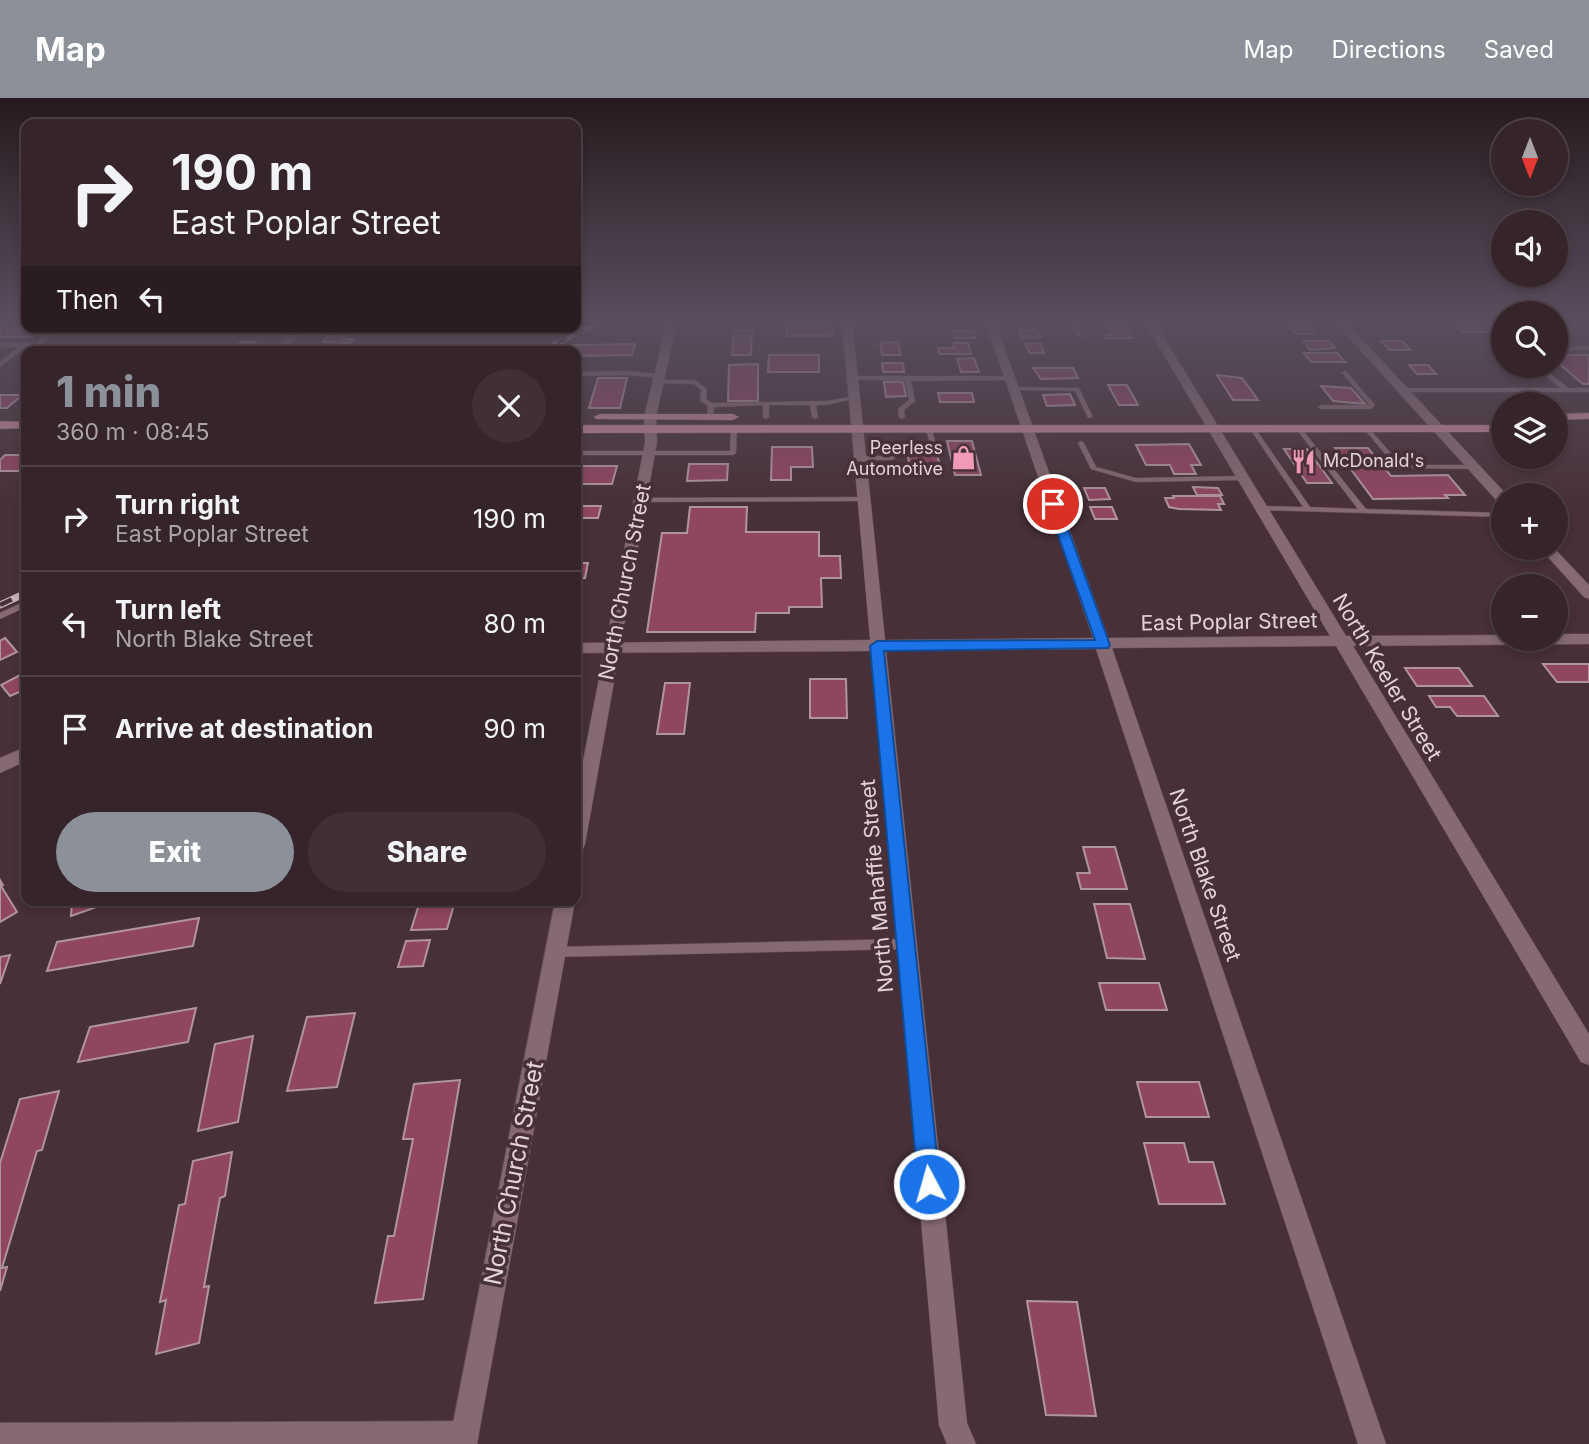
<!DOCTYPE html>
<meta charset="utf-8">
<style>
:root{--surface:#352429;--page:#403035;--text:#f1f3f6;--muted:#aaa4a8;--line:#4f4146;--accent:#8c9099}
body{margin:0;font-family:Inter,sans-serif;background:var(--page);color:var(--text);height:100vh;display:flex;flex-direction:column;font-size:26px;white-space:nowrap}
*{box-sizing:border-box;margin:0}
p{font-size:23px;color:var(--muted)}
.icon{flex:none;width:38px;height:38px;fill:none;stroke:currentColor;stroke-width:2;stroke-linecap:round;stroke-linejoin:round}
.map{position:relative;flex:1;overflow:hidden}
.details{position:absolute;left:21px;top:248px;width:560px;height:560px;display:flex;flex-direction:column;background:var(--surface);border-radius:14px;box-shadow:0 4px 10px #0003,0 0 0 2px var(--line)}
.details>*{flex:none}
.banner{position:absolute;left:21px;top:21px;width:560px;height:214px;border-radius:14px;box-shadow:0 4px 10px #0003,0 0 0 2px var(--line);background:#352429;color:var(--text);overflow:hidden}
.needle{width:46px;rotate:180deg}
.controls{position:absolute;left:1491px;top:21px;display:grid;gap:14px}
.controls a{display:grid;place-items:center;width:77px;height:77px;border-radius:50%;background:var(--surface);box-shadow:0 4px 10px #0003,0 0 0 2px var(--line);font-size:35px}
.pin{position:absolute;display:grid;place-items:center;width:60px;height:60px;color:#fff;margin:-30px;border:4px solid #fff;border-radius:50%;box-shadow:0 2px 7px #0007}
.me{position:absolute;width:77px;margin:-38px;rotate:354deg;stroke-linejoin:round;filter:drop-shadow(0 0 5px #0008)}
.turn{display:flex;align-items:center;gap:24px;height:147px;padding:0 35px;font-size:32px}
.turn .icon{width:91px;height:91px;stroke-width:2.5}
.turn b{display:block;font-size:49px;line-height:60px}
.then{display:flex;align-items:center;height:66px;padding:0 35px;background:#0003;gap:14px;font-size:26px}
.round{display:grid;place-items:center;flex:none;width:74px;height:74px;border-radius:37px;background:var(--page)}
.summary{display:flex;align-items:center;justify-content:space-between;height:119px;padding:0 35px}
h1{font-size:42px;font-weight:800;line-height:52px;color:var(--accent)}
.primary-button{display:flex;gap:14px;margin-top:auto;padding:14px 35px}
.primary-button a{flex:1;height:80px;border-radius:42px;background:var(--accent);color:#fff;font-size:28px;font-weight:800;line-height:80px;text-align:center}
.primary-button a+a{background:var(--page);color:var(--text)}
ul{padding:0;list-style:none}
li{display:flex;align-items:center;gap:21px;height:105px;padding:0 35px;border-top:2px solid var(--line)}
li div{flex:1}
li b{display:block;font-size:26px}
li em{font-style:normal}
header{display:flex;align-items:center;gap:42px;box-sizing:border-box;height:98px;padding:0 35px;background:var(--accent);color:#fff}
header strong{font-size:33px}
nav{display:flex;gap:38px;margin-inline-start:auto;font-size:24px}
.map>svg:first-child{display:block}
.building{fill:#904560;stroke:#b1959d;stroke-width:2}
.lines{fill:none;stroke-linecap:round;stroke-linejoin:round}
.lane-casing{stroke:#635056;stroke-width:1}
.street-casing{stroke:#635056;stroke-width:1}
.secondary-casing{stroke:#635056;stroke-width:1}
.primary-casing{stroke:#635056;stroke-width:1}
.lane{fill:#856a72;fill-rule:evenodd}
.street{fill:#856a72;fill-rule:evenodd}
.secondary{fill:#856a72;fill-rule:evenodd}
.primary{fill:#c18699;fill-rule:evenodd}
.rail-far1-casing{stroke:#c5b4b9;stroke-width:5}
.rail-casing{stroke:#c5b4b9;stroke-width:7}
.rail-far1{stroke:#473037;stroke-width:3.5;stroke-dasharray:10;stroke-linecap:butt}
.rail{stroke:#473037;stroke-width:4.5;stroke-dasharray:13;stroke-linecap:butt}
.route{fill:#1a73e8;stroke:#114b97;stroke-width:2}
.labels{text-anchor:middle;stroke-width:7;stroke-linejoin:round;paint-order:stroke}
.far-poi-label{font-size:18px;fill:#e2d3d7;stroke:#473037;text-anchor:end}
.street-label{font-size:21px;fill:#e2d3d7;stroke:#473037}
.near-street-label{font-size:24px;fill:#e2d3d7;stroke:#473037}
</style>
<header>
<strong>Map</strong>
<nav><a>Map</a><a>Directions</a><a>Saved</a></nav>
</header>
<div class="map">
<svg width="1589" height="1346" viewBox="0 0 1589 1346">
<rect width="100%" height="100%" fill="#473037"/>
<g class="building">
<path d="M0,223h26v6h17l-12,10h-31z"/>
<path d="M1451,223h52v11h-41z"/>
<path d="M1285,226h23l7,10h-18z"/>
<path d="M787,227h45l1,11h-46z"/>
<path d="M1106,228h20l6,12h-26l-1,-3h6z"/>
<path d="M334,231h16l-7,10h10l-3,4 -27,-1z"/>
<path d="M734,232h18l-1,25h-19z"/>
<path d="M1019,232h18l4,7 -19,1z"/>
<path d="M953,233h21l2,7h-21z"/>
<path d="M1303,243h27l5,7 -25,2z"/>
<path d="M1381,243h21l9,9h-21z"/>
<path d="M241,244h15l-8,10h-25l3,-4h10z"/>
<path d="M898,244l3,13h-19l-2,-12z"/>
<path d="M953,245h15l3,11h-32l-1,-6h16z"/>
<path d="M1040,245l4,10h-14l-5,-9z"/>
<path d="M635,246l-3,11 -56,1v-4h-6l2,-7z"/>
<path d="M1304,255h33l8,9h-34z"/>
<path d="M769,257h50v17h-51z"/>
<path d="M1556,257h33v29h-6l-27,-23z"/>
<path d="M974,260l5,14h-18l-4,-13z"/>
<path d="M882,265h21l1,9h-21z"/>
<path d="M758,266v37h-30l1,-36z"/>
<path d="M1409,267h19l8,9h-19z"/>
<path d="M1033,270h40l5,10 -37,1z"/>
<path d="M1217,277l25,3 16,22h-25z"/>
<path d="M598,280h29l-7,30h-31z"/>
<path d="M884,284h19l3,14 -20,1z"/>
<path d="M1108,287h19l11,20h-19z"/>
<path d="M1321,288l30,2 14,16 -32,-3z"/>
<path d="M938,295h34l2,9h-34z"/>
<path d="M1070,296l5,11 -28,1 -4,-11z"/>
<path d="M0,297h22l-15,13h-7z"/>
<path d="M947,343h25l9,34h-26z"/>
<path d="M1189,346l12,21h-10l5,9h-22l-4,-9h-24l-10,-20z"/>
<path d="M772,349h40l1,20h-22v13h-20z"/>
<path d="M1335,350h33l23,28 57,-1 17,20h-20l3,3 -75,1z"/>
<path d="M1284,351h23l25,34h-25z"/>
<path d="M5,357h21v10l-6,6h-20v-11z"/>
<path d="M908,357h29l3,10h-31z"/>
<path d="M689,366h39l-1,16 -40,1z"/>
<path d="M577,368h40l-5,18h-36z"/>
<path d="M1193,389l25,1 4,7h-25z"/>
<path d="M1084,390h21l5,11 -21,1z"/>
<path d="M1173,398h47l4,8h-6l3,6 -42,-1 -10,-2 -4,-9h9z"/>
<path d="M576,408h25l-3,12h-22z"/>
<path d="M690,409h57l-1,25h73v24h21l1,22h-20l1,29h-33v6h-33l-1,19h-108l15,-99h25z"/>
<path d="M1090,409h22l5,12h-22z"/>
<path d="M576,465h12l-3,15h-9z"/>
<path d="M5,540l12,14 -17,8v-19z"/>
<path d="M1543,566h46v18h-32z"/>
<path d="M1405,570h54l13,18h-55z"/>
<path d="M26,574v17l-16,7 -9,-11z"/>
<path d="M810,581h36l1,39h-37z"/>
<path d="M665,585h25l-6,51h-27z"/>
<path d="M1429,598h55l14,20h-41l-7,-9h-14z"/>
<path d="M1083,749h32l12,42h-46l-4,-16h13z"/>
<path d="M0,782l3,5 -2,1 16,26 -17,10z"/>
<path d="M72,803h33v3l-34,12z"/>
<path d="M420,803h35l-8,28 -36,1z"/>
<path d="M1094,806h36l15,55 -38,-1z"/>
<path d="M199,820l-6,28 -146,25 10,-29z"/>
<path d="M430,842l-7,26 -25,1 8,-26z"/>
<path d="M10,857l-10,29v-27z"/>
<path d="M1099,885h60l8,27h-61z"/>
<path d="M196,910l-8,34 -110,20 12,-35z"/>
<path d="M355,915l-18,74 -50,4 20,-74z"/>
<path d="M253,938l-15,86 -40,9 17,-87z"/>
<path d="M460,982l-37,219 -48,4 13,-67h6l19,-97h-10l11,-55z"/>
<path d="M1137,984h62l10,35h-63z"/>
<path d="M59,993l-17,59 -5,1 -35,117 5,-1 -7,24v-128l20,-64z"/>
<path d="M1144,1045h40l5,19h24l12,42h-66z"/>
<path d="M232,1054l-7,44 -5,2 -16,89 5,-1 -10,57 -43,11 10,-54 -6,2 19,-97 6,-1 8,-43z"/>
<path d="M1027,1203l50,1 19,114 -50,-1z"/>
</g>
<g class="lines">
<defs>
<g id="lane">
<path d="M1068,223h6l7,13 5,1v2l-9,-1z"/>
<path d="M55,229h7l-23,19 -13,1 -26,20v-5l19,-15h-19v-4h36z"/>
<path d="M1589,248v4l-33,1v-4z"/>
<path d="M1535,268h6l27,22h21v4h-186l-3,-2 3,-2h157z"/>
<path d="M626,273l34,3 3,2 -3,2 -34,-3 -50,1v-4z"/>
<path d="M1345,273l2,1 28,33 -4,4h-50l-3,-2 3,-2h48l-26,-31 -1,-1z"/>
<path d="M852,278h157l3,2 -3,2 -98,1 4,20 -11,9 1,7 -3,2 -3,-2 -1,-8 11,-9 -4,-19 -55,-2v-2z"/>
<path d="M658,282h37l12,9 -1,11 6,3 115,-2 27,-5 3,2 -30,7h-11l2,12 -3,2 -3,-2 -2,-12h-41v12l-3,2 -3,-2v-12l-49,2 -1,10 -3,2 -3,-2 1,-11 -8,-5 1,-11 -7,-6 -38,-1 -1,-1z"/>
<path d="M1013,289l66,1 14,29 -5,1 -13,-27 -64,-1v-2z"/>
<path d="M929,328l3,2 3,14 -10,7 -24,1 -7,9 -2,1h-32l-3,-2 3,-2h30l7,-9 26,-2 6,-4 -3,-13z"/>
<path d="M734,329l3,2 -1,24 -3,2h-157v-4h154l1,-22z"/>
<path d="M1253,329l2,1 55,79 48,2 -61,-79v-2h4l65,81 137,4v4l-245,-7 -1,-2 4,-2 42,1 -53,-78z"/>
<path d="M1365,330h4l32,37h73l3,2 -3,2 -77,-1 -32,-38z"/>
<path d="M1081,343l3,2 12,24 40,11 107,-2 3,2 -3,2 -107,2 -45,-13 -13,-26z"/>
<path d="M864,399h3v4l-226,1 -4,-2 4,-2z"/>
<path d="M26,503v6l-26,12v-6z"/>
<path d="M905,841l4,1 2,4 -2,4 -4,1 -350,8 -4,-1 -2,-4 2,-4 4,-1z"/>
</g>
<g id="street">
<path d="M663,223h10l3,5 -20,91 -6,3 -6,-3 22,-91z"/>
<path d="M842,223h10l33,319 208,-2 -108,-317h10l113,317 222,-2 -186,-315h10l192,315 157,-1v4h53v-5h33v10l-236,2 236,388v31l-8,-3 -245,-416 -224,2 274,796h-28l-262,-795 -210,1 81,773 9,21h-29l-8,-19 -68,-774 -295,2v-10l294,-3z"/>
<path d="M293,229h10l-18,25h-11z"/>
<path d="M26,649v14l-26,12v-15z"/>
<path d="M465,1323l10,4 4,10 -3,9h-476v-21z"/>
</g>
<g id="secondary">
<path d="M1334,223h11l162,174h-4v8l-5,-1z"/>
<path d="M650,316l6,3 1,25 -72,402 -2,5 -7,3v-55l69,-355 -1,-25z"/>
<path d="M1540,450h14l35,37v14l-5,-2z"/>
<path d="M555,803h20l-98,543h-28z"/>
</g>
<g id="primary">
<path d="M1589,315v6l-33,1v-6z"/>
<path d="M600,316h133l6,3 -6,3 -137,-1 -2,-2z"/>
<path d="M0,323l26,1v6l-26,1z"/>
<path d="M576,327h927v7l-927,1z"/>
</g>
</defs>
<use href="#lane" class="lane-casing"/>
<use href="#street" class="street-casing"/>
<use href="#secondary" class="secondary-casing"/>
<use href="#primary" class="primary-casing"/>
<use href="#lane" class="lane"/>
<use href="#street" class="street"/>
<use href="#secondary" class="secondary"/>
<use href="#primary" class="primary"/>
<defs>
<path id="rail-far1" d="M539,254l64,-31"/>
<path id="rail" d="M0,507l26,-12"/>
</defs>
<use href="#rail-far1" class="rail-far1-casing"/>
<use href="#rail" class="rail-casing"/>
<use href="#rail-far1" class="rail-far1"/>
<use href="#rail" class="rail"/>
</g>
<linearGradient id="sky" x2="0" y2="1"><stop stop-color="#271a1e"/><stop offset="0.54" stop-color="#584e5e"/><stop offset="1" stop-color="#584e5e" stop-opacity="0"/></linearGradient>
<rect width="1589" height="412" fill="url(#sky)"/>
<path class="route" d="M1053,403l6,3 51,141 -2,3 -224,3 56,533 -3,8 -8,3 -8,-3 -3,-8 -48,-538 7,-5 218,-1 -48,-136z"/>
<defs>
<symbol id="shop-bare" viewBox="-9 -9 18 18"><path d="M-5-2.5h2.3a2.7 3.5 0 0 1 5.4 0H5L5.5 6h-11ZM-1.5-2.5h3a1.5 2.3 0 0 0-3 0Z" fill="#f09ab6" stroke="#473037" stroke-width="2.5" paint-order="stroke"/></symbol>
<symbol id="restaurant-bare" viewBox="-9 -9 18 18"><path d="M-5-6h1v4h1v-4h1v4h1v-4h1v5L-1.5 .5V6h-2V.5L-5-1ZM5-6V6H3V1.5H1.5Q1.5-4 5-6Z" fill="#f09ab6" stroke="#473037" stroke-width="2.5" paint-order="stroke"/></symbol>
</defs>
<g fill-rule="evenodd">
<use href="#shop-bare" x="946" y="342" width="35" height="35"/>
<use href="#restaurant-bare" x="1286" y="346" width="35" height="35"/>
</g>
<g class="labels">
<g class="far-poi-label">
<text x="943" y="356">Peerless<tspan x="943" dy="21">Automotive</tspan></text>
<text x="1323" y="369" text-anchor="start">McDonald's</text>
</g>
<g class="street-label">
<text transform="translate(625 484) rotate(-79)" y="7">North Church Street</text>
<text transform="translate(1229 524) rotate(-1)" y="7">East Poplar Street</text>
<text transform="translate(1387 579) rotate(59)" y="7">North Keeler Street</text>
<text transform="translate(1205 777) rotate(71)" y="7">North Blake Street</text>
<text transform="translate(877 788) rotate(-95)" y="7">North Mahaffie Street</text>
</g>
<g class="near-street-label">
<text transform="translate(514 1075) rotate(-79)" y="8">North Church Street</text>
</g>
</g>
</svg>
<div class="controls">
<a><svg class="needle" viewBox="-14 -14 28 28"><path d="M0-13l5 13h-10z" fill="#e53935"/><path d="M0 13l5-13h-10z" fill="#aaa4a8"/></svg></a>
<a><svg class="icon" aria-label="sound" viewBox="0 0 24 24"><path d="M4 9h4l5-4v14l-5-4H4zM17 9q2 3 0 6"/></svg></a>
<a><svg class="icon" aria-label="search" viewBox="0 0 24 24"><circle cx="10" cy="10" r="6"/><path d="M15 15l6 6"/></svg></a>
<a><svg class="icon" aria-label="layers" viewBox="0 0 24 24"><path d="M12 4l9 5-9 5-9-5zM3 14l9 5 9-5"/></svg></a>
<a>+</a>
<a>−</a>
</div>
<div class="pin" style="left:1053px;top:406px;background:#d93025"><svg class="icon" aria-label="arrive" viewBox="0 0 24 24"><path d="M6 21V4h12l-3 4 3 4H6"/></svg></div>
<svg class="me" style="left:929px;top:1086px" viewBox="-20 -20 40 40"><circle r="17" fill="#1a73e8" stroke="#fff" stroke-width="3"/><path d="M0-11L8 9 0 5-8 9z" fill="#fff"/></svg>
<div class="banner">
<div class="turn"><svg class="icon" aria-label="right" viewBox="0 0 24 24"><path d="M7 20v-9h11M14 6l5 5-5 5"/></svg><div><b>190 m</b>East Poplar Street</div></div>
<div class="then">Then<svg class="icon" aria-label="left" viewBox="0 0 24 24"><path d="M17 20v-9H6M10 6l-5 5 5 5"/></svg></div>
</div>
<section class="details">
<div class="summary"><div><h1>1 min</h1><p>360 m · 08:45</p></div><a class="round"><svg class="icon" aria-label="close" viewBox="0 0 24 24"><path d="M6 6l12 12M18 6L6 18"/></svg></a></div>
<ul>
<li><svg class="icon" aria-label="right" viewBox="0 0 24 24"><path d="M7 20v-9h11M14 6l5 5-5 5"/></svg><div><b>Turn right</b><p>East Poplar Street</p></div><em>190 m</em></li>
<li><svg class="icon" aria-label="left" viewBox="0 0 24 24"><path d="M17 20v-9H6M10 6l-5 5 5 5"/></svg><div><b>Turn left</b><p>North Blake Street</p></div><em>80 m</em></li>
<li><svg class="icon" aria-label="arrive" viewBox="0 0 24 24"><path d="M6 21V4h12l-3 4 3 4H6"/></svg><div><b>Arrive at destination</b></div><em>90 m</em></li>
</ul>
<div class="primary-button"><a>Exit</a><a>Share</a></div>
</section>
</div>
